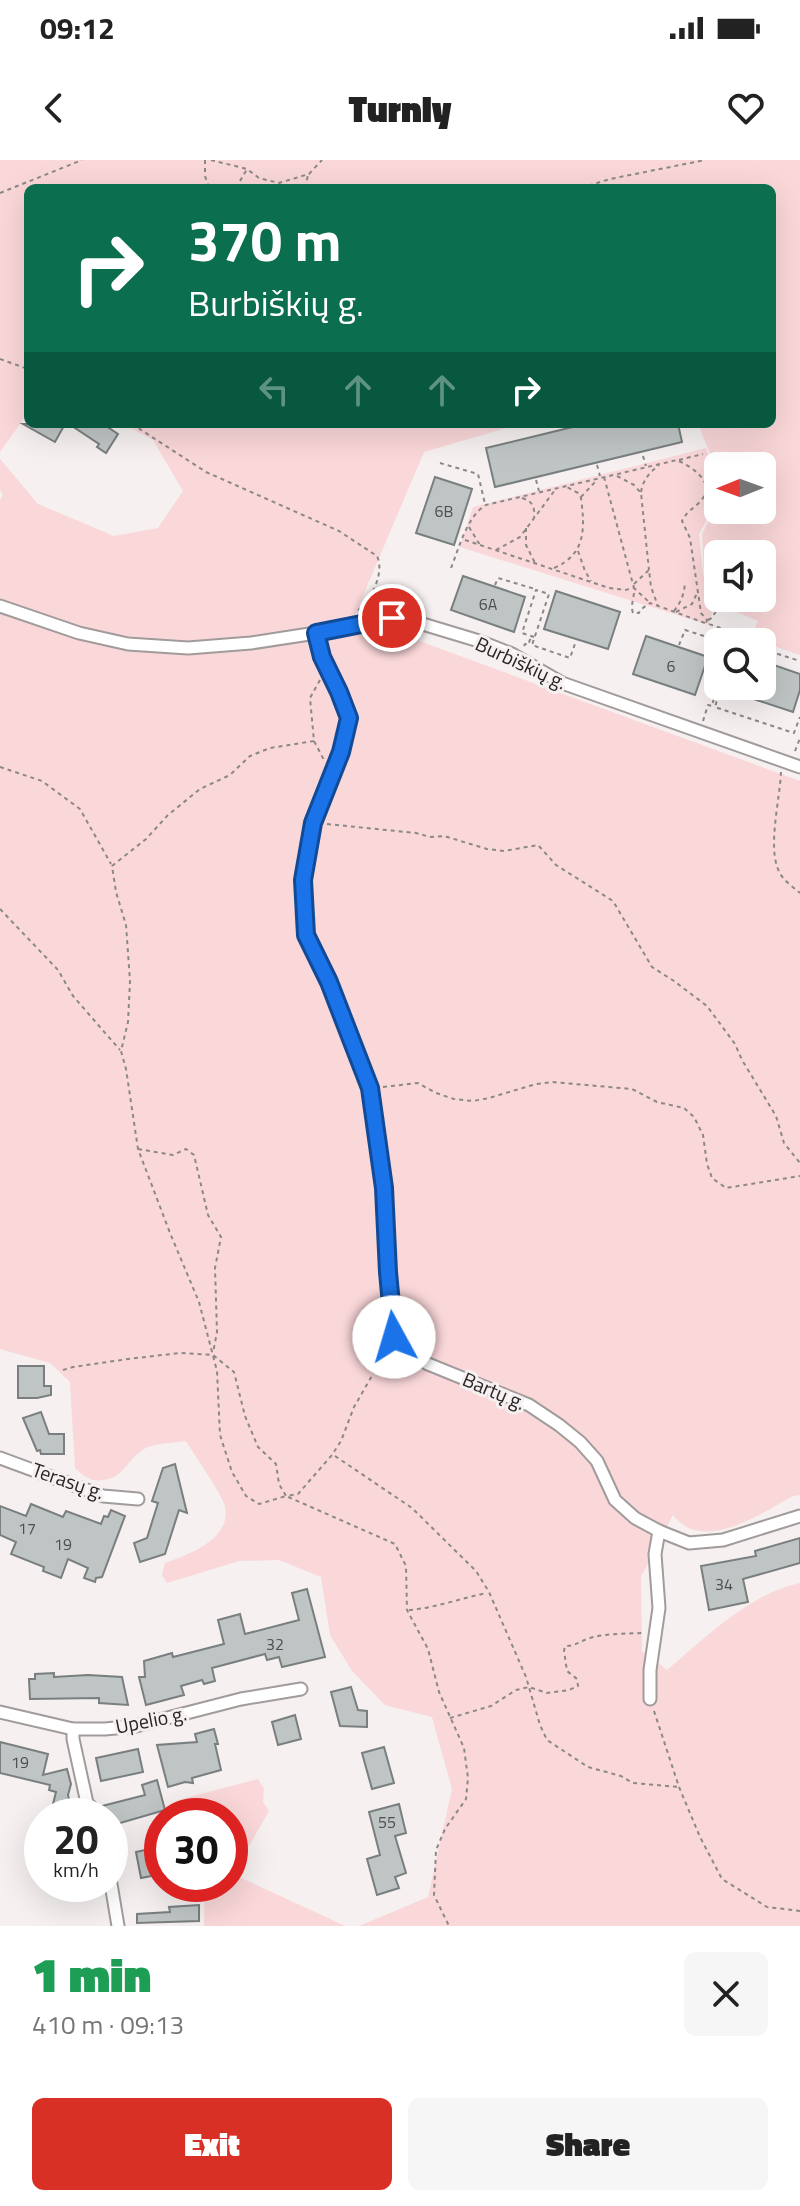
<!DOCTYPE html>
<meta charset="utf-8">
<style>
:root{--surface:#fff;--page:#f6f6f6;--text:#222;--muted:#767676;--accent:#d93025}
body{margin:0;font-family:"Titillium Web",sans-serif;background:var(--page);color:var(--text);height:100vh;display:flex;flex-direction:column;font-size:30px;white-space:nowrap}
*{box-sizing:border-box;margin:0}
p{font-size:26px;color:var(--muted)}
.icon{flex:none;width:44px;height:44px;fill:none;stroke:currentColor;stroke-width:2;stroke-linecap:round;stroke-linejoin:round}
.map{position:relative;height:1766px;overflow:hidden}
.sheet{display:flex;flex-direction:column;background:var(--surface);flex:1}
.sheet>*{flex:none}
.guide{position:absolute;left:24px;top:24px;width:752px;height:244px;border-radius:12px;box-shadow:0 8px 32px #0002;background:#0b6e4f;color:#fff;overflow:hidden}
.needle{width:52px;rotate:269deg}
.fabs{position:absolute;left:704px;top:292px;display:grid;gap:16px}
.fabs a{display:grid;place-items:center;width:72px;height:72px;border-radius:12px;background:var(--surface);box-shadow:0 8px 32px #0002;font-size:40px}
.speed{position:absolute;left:24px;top:1638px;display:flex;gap:16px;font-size:40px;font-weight:700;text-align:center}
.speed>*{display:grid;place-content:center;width:104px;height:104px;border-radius:50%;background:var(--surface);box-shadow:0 8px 32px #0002;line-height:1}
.speed small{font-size:20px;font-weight:400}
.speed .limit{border:12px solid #d22;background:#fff;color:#111}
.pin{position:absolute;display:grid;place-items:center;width:68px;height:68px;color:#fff;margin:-34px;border:4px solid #fff;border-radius:50%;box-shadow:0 2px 8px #0007}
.me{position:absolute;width:88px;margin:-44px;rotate:354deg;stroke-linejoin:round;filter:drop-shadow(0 0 6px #0008)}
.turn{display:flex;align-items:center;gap:28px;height:168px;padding:0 32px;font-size:36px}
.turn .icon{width:104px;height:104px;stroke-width:2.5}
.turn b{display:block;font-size:56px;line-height:68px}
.lanes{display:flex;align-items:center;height:76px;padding:0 32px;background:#0003;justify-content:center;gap:40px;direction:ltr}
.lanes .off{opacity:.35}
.round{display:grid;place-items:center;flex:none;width:84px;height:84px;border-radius:12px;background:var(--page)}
.overview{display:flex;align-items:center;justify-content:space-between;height:136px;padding:0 32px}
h1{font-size:48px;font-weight:800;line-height:60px;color:#1e9e55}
.cta{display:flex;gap:16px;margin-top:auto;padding:16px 32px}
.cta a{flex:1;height:92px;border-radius:12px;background:var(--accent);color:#fff;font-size:32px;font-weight:800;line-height:92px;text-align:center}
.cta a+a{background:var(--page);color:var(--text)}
.status{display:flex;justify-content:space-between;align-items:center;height:56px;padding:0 40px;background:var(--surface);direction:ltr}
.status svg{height:22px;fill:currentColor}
header{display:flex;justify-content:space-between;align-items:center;height:104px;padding:0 32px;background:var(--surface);font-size:36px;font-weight:800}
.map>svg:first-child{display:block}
.green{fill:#fad7d9;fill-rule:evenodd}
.building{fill:#bfc5c5;stroke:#797f7f;stroke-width:2}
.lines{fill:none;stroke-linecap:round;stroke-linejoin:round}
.street-casing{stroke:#a19b9b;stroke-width:15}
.path{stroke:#8c8888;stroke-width:2;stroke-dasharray:4 4;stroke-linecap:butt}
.street{stroke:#fff;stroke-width:11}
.route-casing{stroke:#114b97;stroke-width:20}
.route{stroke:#1a73e8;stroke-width:14}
.labels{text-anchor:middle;stroke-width:6;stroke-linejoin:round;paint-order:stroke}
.number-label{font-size:16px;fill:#4e4e4e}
.street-label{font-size:20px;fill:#282626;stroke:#f6f0f0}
</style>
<div class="status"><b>09:12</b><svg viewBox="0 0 49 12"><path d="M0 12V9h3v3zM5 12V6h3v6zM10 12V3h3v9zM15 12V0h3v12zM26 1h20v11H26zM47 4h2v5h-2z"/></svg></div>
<header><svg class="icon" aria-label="back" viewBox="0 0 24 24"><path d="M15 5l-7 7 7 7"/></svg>Turnly<svg class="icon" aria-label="heart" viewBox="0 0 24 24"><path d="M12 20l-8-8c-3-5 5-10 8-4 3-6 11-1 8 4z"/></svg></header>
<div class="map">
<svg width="800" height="1766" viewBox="0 0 800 1766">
<rect width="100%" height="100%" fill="#f6f0f0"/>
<g class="green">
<path d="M0,0h800v495l-50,-17 8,-17 -43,-18 -6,22 -249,-78 13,-40 233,-59 12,32v19l-19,35 4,40 8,19 -7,-20 -2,-39 16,-31v7h44v-44h-44v7l-20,-49h74v-236h-744v225l-28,39zM718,394h44v44h-44z"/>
<path d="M123,264h397l-96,28 -70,165 446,164v714l-7,1c-28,15 -79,51 -111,28 -3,-2 -6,-6 -9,-9l-32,62 1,74 25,19c39,-33 82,-76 133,-87v343h-441l69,-29 24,-108 -20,-72 -47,-12 -33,-34 -22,-36 -9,-58 -42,-17 -40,1 -72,22 -5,-8 3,-12c23,-8 67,-24 60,-56 -2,-12 -31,-52 -39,-66 -12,2 -27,2 -38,6 -20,8 -23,32 -45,33 -13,2 -19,-4 -28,-12l-5,-86 -20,-19 -50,-14v-849l3,-6 -3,-4v-31l38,45 76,32 44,-8 25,-37 -30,-51z"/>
<path d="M258,1619l6,10 -1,13 6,9 -36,63 112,52h-141l1,-42h25v-68h-48l-4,-16z"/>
</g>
<g class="building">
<path d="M23,264h42l-10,18z"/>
<path d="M69,264h34l15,10 -12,19 -9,-6 2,-3z"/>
<path d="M585,264h93l4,18 -187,45 -9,-39z"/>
<path d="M435,317l37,12 -18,56 -38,-12z"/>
<path d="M463,416l62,21 -11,35 -63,-22z"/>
<path d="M556,431l64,21 -12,37 -64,-20z"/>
<path d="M646,476l62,21 -13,38 -62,-21z"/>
<path d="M762,501l38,13v16l-7,22 -73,-24v-2h42z"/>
<path d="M18,1206h26v20h7v9l-14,3h-19z"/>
<path d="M41,1252l8,22h15v20h-23l-1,-4 -3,1 -14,-33z"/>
<path d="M175,1304l12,49 -8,-3 -14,44 -25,8 -6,-19 13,-5 11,-35 -6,-2 11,-33z"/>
<path d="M31,1344l32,13 3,-6 35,13 3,-8 4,1 3,-7 14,6 -23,61 -6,1 -1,4 -11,-4 4,-10 -20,-9 -7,19 -18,-7 1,-4 -33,-13 5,-12 -16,-7v-29l26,10z"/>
<path d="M800,1378v25l-57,16 5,23 -39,8 -8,-44 55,-10 -1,-5z"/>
<path d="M307,1429l18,68 -43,10 -3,-10 -12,3 -2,-6 -53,14 3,13 -11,3 -2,-4 -21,6 3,9 -38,10 -7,-28h6l-1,-16 28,-8 1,4 51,-13 -6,-24 22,-6 5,20 54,-14 -7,-27z"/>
<path d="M54,1513v4l34,-2 34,2 6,28 -29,-2v-5l-69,1 -1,-20h6v-5z"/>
<path d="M351,1527l7,23 9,1v16l-27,-1 -9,-34z"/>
<path d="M295,1555l6,24 -23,6 -6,-23z"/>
<path d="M214,1569l4,15h-3l6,26 -29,8 1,5 -8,-1 -17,5 -11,-42 40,-3 -2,-8z"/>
<path d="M0,1582l48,12 -5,21 24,-6 4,15 -3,11 5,21h-23l6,-24 -7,-2 1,-5 -50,-12z"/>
<path d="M384,1587l10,36 -22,6 -10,-36z"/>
<path d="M138,1589l5,23 -42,9 -5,-23z"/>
<path d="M157,1620l8,30 -55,16v-10h-6l-2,-10 43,-11 -3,-10z"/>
<path d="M399,1644l7,29 -11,3 11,37 -11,4 4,11 -22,7 -10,-36 13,-4 -11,-43z"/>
<path d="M154,1688l1,5 7,-1v22l-21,4 -5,-26z"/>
<path d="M199,1745v16l-62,2v-9l33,-2 -1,-5z"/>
</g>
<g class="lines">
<defs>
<g id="street">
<path d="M0,446l79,27 49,11 60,4 63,-5 65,-10 76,-15 14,1 73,22 33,13 50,29 238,84"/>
<path d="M316,473l6,24 17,35 10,26 -8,34 -28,71 -10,57 3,55 23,47 41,106 14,100 4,84 6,65 15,16 19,11 101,41 30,20 21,17 17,19 18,39 20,18 24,13 30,12 34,-3 77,-24"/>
<path d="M0,1298l103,38 35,3"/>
<path d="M650,1539v-29l9,-62 -4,-54 4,-23"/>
<path d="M0,1552l73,17h32l31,-3 105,-27 60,-10"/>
<path d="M73,1569v10l14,64 8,8 1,5"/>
<path d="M110,1718l8,48"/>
</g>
</defs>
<use href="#street" class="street-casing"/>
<g class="path">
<path d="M205,0v16l4,12"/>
<path d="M211,0l36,9 12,9 20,5 30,-9 13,-14"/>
<path d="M236,28l11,-19"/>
<path d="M305,28l3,-13"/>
<path d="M581,28l29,-9 95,-19"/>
<path d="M0,33l82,-33"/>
<path d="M0,199l28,10"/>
<path d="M132,264l74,48 133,59 38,25c8,17 -6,45 -20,55"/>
<path d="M643,296l3,10"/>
<path d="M679,300l24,-6"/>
<path d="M440,303l38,11 7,30"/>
<path d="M597,305l3,11"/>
<path d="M617,316l17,9 7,8 8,77"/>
<path d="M604,317l30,111c1,8 -4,17 -1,25h6l1,-3 10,-7 55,20"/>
<path d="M536,320l3,11"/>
<path d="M641,332c2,-12 8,-19 18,-27"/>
<path d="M581,337l15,-16"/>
<path d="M522,338c10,3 13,8 12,19"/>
<path d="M469,367l11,18"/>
<path d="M526,368v17l9,18"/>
<path d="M465,380l144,48 16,2 9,-2 15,14"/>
<path d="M496,390l24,-13 35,-47"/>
<path d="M578,391l7,20 6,10"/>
<path d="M451,408c8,-20 16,-52 35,-63l191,-45c13,6 38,21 26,38 -6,9 -16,12 -21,23l8,17 11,75 6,7 -1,3 30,10 -3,9"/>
<path d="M554,408c32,-14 31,-39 27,-70l-3,-5 -11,-6"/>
<path d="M634,424l15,-14 2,17 7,19"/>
<path d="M495,425l3,-7 37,11"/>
<path d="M674,451c7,-9 10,-16 11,-28"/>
<path d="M676,452l16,-8 5,-11"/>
<path d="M708,460l4,-2 4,-7"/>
<path d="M534,477l-12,-4 14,-43 13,4 -17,51 38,13 6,-17"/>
<path d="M679,485l6,-15 38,12"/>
<path d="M524,486l1,-2 3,1 3,-8"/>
<path d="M762,489l38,12"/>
<path d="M320,520l-10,18 4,43 10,19"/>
<path d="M721,526l-6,21 79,26 6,-16"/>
<path d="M718,538l-13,-5 13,-36"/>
<path d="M703,561l5,-16 4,1 2,-8"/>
<path d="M314,581l-44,7 -20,8 -20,19 -30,14 -32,26 -22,24 -34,27 4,26 10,33 4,56 -2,41 -7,29 5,18 12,80 32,84 29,69 18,69 3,64 12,37 14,24 13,8 27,-8 109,48 11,22 1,44 21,39 11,43 25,56 4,30 -2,21 -21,30 -9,21 -2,45 15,31"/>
<path d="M795,591l5,-13"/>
<path d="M0,607l42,14 38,28 31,55"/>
<path d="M781,612c-1,26 -13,73 -3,97 4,11 14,17 22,24"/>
<path d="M327,664l89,9 14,4 14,-1 43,13 17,2 34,-6 18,20 57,36 39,66 22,14 33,25 28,38 7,16 34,56 8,27 16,20"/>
<path d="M0,749l58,61 15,26 47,54"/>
<path d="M383,927l35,-4 18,10 18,6 19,2 16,-3 47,-14 16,-2 80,7 25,13 27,6 10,9 9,18 4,29 5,14 14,10 74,-12"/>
<path d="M138,989l35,6 13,-6 8,6 14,60 13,22 -6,31 2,64 -4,21"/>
<path d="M63,1210l10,-3 55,-8 52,-6 33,2 21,17 11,44 13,31 18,17 3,20 7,12 12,-2 34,-39 9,-14 13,-34 34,-59"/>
<path d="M335,1296l77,52 64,63 13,21 37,85 14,48 7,15 41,27 33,9 12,7 46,4"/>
<path d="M409,1450c26,-2 53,-12 78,-17"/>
<path d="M654,1551l25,76 21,50 22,42 45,28 33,4"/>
<path d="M450,1558l41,-12 25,-16 13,-3 18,6 22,-3 9,-4 -1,-7 -10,-8 -3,-20 1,-5c11,0 15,-5 25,-8 16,-5 35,-4 52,-5"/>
</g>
<use href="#street" class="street"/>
</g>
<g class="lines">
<defs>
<path id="route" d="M392,458l-76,15 6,24 17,35 10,26 -8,34 -28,71 -10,57 3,55 23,47 41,106 14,100 4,84 6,65"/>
</defs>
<use href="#route" class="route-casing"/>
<use href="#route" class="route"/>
</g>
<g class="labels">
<g class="number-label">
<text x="444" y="357">6B</text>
<text x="488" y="450">6A</text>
<text x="671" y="512">6</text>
<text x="27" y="1374">17</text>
<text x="63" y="1390">19</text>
<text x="724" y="1430">34</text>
<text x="275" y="1490">32</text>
<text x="20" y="1608">19</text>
<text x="387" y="1668">55</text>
</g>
<g class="street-label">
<text transform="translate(521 503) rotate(25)" y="7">Burbiškių g.</text>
<text transform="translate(494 1231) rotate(23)" y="7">Bartų g.</text>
<text transform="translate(68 1321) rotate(19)" y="7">Terasų g.</text>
<text transform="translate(151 1560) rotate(-11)" y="7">Upelio g.</text>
</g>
</g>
</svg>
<div class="fabs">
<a><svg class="needle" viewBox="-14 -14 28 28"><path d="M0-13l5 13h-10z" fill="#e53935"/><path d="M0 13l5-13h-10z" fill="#767676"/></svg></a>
<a><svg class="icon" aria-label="sound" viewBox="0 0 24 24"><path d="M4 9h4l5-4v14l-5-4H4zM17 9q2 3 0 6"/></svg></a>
<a><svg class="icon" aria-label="search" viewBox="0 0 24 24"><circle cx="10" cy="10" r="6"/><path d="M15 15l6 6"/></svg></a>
</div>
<div class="speed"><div>20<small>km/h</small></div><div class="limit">30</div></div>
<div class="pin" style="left:392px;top:458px;background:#d93025"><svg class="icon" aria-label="arrive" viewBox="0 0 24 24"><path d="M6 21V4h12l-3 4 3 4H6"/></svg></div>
<svg class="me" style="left:394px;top:1177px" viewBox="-20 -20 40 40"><circle r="19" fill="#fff"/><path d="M0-13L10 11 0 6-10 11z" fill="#1a73e8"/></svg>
<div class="guide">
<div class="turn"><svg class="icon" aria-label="right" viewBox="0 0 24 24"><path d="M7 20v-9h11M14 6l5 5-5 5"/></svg><div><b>370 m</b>Burbiškių g.</div></div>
<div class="lanes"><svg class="icon off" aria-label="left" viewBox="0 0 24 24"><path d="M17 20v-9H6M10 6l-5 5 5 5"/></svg><svg class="icon off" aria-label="ahead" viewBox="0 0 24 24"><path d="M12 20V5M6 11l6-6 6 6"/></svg><svg class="icon off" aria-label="ahead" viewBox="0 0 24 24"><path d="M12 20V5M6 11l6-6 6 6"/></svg><svg class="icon" aria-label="right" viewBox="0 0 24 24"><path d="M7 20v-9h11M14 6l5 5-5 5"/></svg></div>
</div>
</div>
<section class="sheet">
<div class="overview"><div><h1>1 min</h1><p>410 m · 09:13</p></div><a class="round"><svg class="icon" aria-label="close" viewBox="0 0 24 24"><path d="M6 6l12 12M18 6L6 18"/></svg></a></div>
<div class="cta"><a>Exit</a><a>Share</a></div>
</section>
